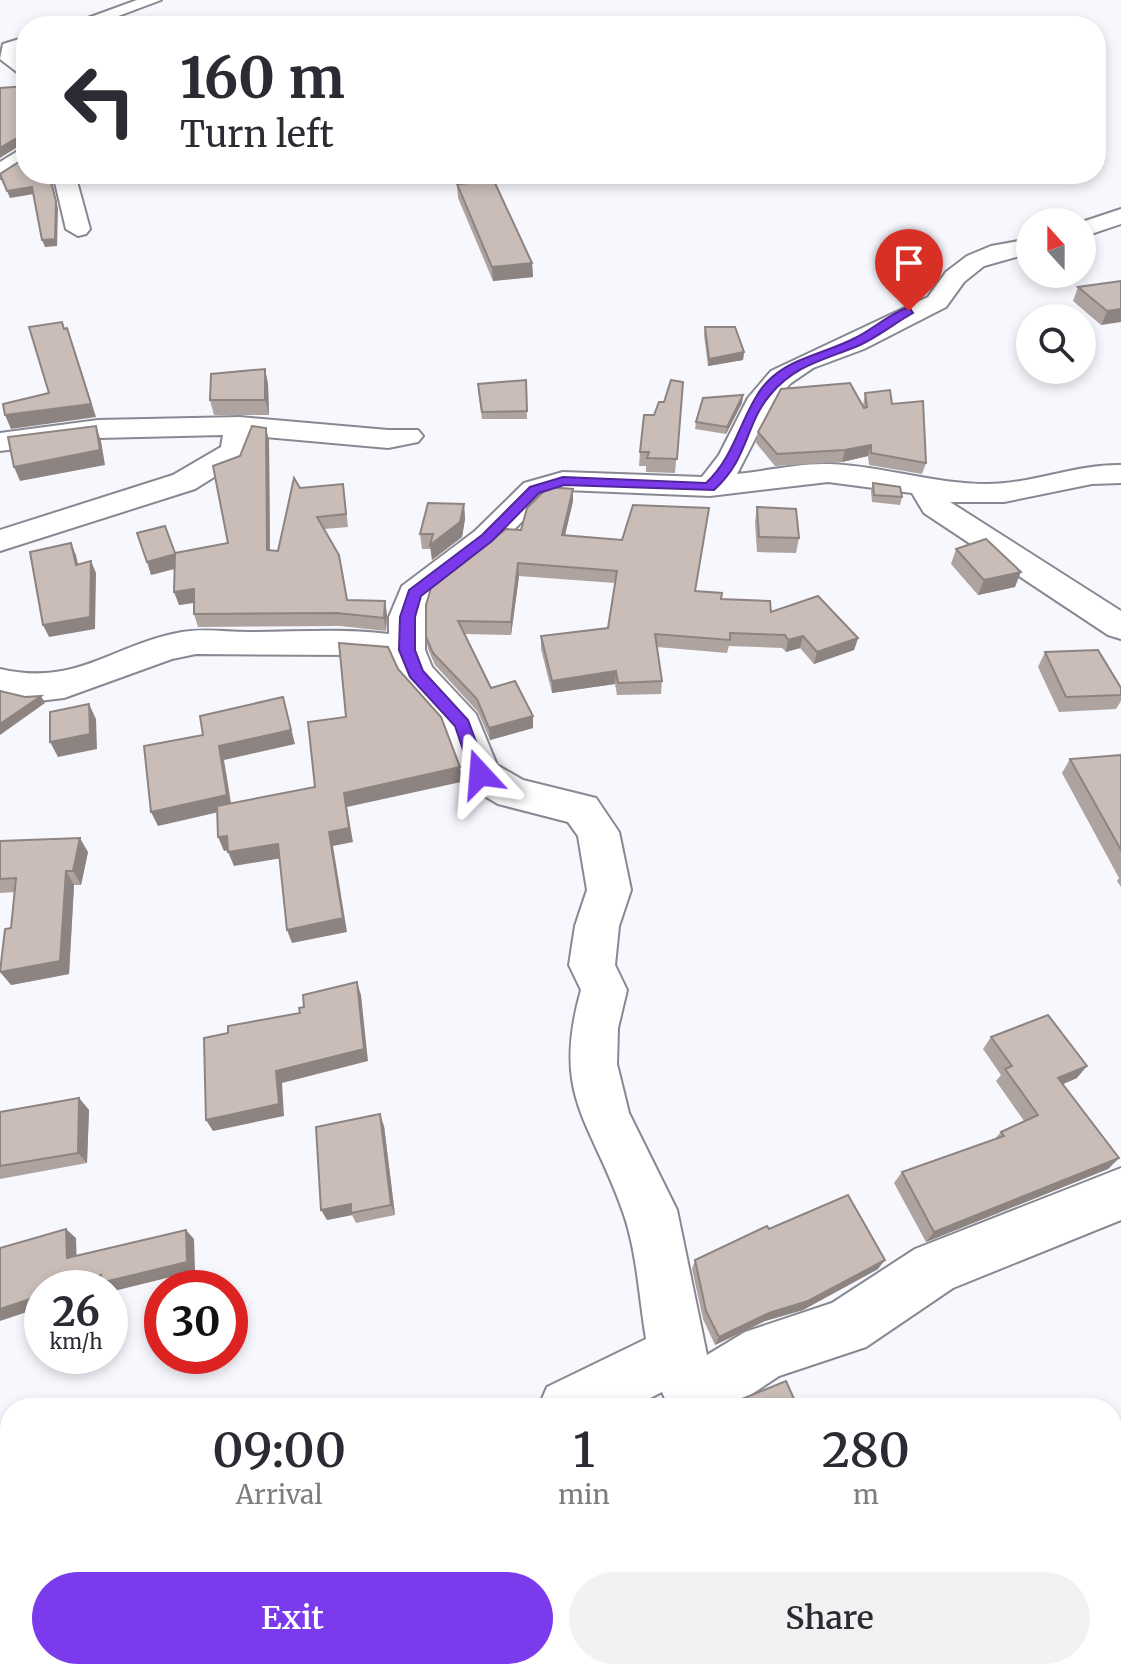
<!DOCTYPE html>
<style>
:root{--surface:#fff;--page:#f2f2f3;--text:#2b2b33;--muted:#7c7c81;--accent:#7c3aed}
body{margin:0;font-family:Merriweather,serif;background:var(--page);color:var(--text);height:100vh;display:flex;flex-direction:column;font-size:30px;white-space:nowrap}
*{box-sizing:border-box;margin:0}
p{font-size:26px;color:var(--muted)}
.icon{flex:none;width:44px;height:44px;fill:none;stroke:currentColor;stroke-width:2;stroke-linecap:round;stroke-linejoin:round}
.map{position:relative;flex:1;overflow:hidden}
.drawer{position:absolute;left:0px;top:1398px;width:1122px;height:282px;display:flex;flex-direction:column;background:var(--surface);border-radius:32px 32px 0 0;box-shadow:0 4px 12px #0003}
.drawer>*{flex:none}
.banner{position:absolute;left:16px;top:16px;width:1090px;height:168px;border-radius:32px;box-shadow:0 4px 12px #0003;background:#fff;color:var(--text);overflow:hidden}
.needle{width:52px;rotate:339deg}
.fabs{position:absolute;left:1016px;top:208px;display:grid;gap:16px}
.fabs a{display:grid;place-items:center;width:80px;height:80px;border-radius:50%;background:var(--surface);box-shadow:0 4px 12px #0003;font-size:40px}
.speed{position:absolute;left:24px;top:1270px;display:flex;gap:16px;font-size:40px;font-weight:700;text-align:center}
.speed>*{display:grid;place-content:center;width:104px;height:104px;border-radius:50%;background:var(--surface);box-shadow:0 4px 12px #0003;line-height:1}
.speed small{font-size:20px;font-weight:400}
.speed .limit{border:12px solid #d22;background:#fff;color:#111}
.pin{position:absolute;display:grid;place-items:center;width:68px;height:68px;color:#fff;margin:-82px -34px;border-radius:50% 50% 50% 0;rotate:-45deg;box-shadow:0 0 8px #0007}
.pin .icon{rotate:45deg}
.me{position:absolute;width:88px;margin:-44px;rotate:341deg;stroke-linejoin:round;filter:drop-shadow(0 0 6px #0008)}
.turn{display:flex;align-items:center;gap:28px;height:168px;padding:0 32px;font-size:36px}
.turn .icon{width:104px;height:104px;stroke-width:2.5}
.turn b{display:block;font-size:56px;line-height:68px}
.eta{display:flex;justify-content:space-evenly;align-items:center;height:136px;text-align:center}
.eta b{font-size:48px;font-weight:600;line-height:56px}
.action{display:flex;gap:16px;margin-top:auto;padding:16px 32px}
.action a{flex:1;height:92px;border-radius:48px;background:var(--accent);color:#fff;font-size:32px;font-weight:600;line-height:92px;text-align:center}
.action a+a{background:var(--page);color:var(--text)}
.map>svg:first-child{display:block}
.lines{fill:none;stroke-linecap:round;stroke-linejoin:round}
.minor-casing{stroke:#888892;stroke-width:4}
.minor{fill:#fff;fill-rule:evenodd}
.wall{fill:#aea39e}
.shaded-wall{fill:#8d8481}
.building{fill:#cabdb8;stroke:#8d8481;stroke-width:2}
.route{fill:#7c3aed;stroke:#51269a;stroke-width:2}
</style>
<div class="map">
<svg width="1121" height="1679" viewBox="0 0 1121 1679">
<rect width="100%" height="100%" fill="#f7f7fe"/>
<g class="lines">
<defs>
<g id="minor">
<path d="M137,0h24l-69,26h-26z"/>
<path d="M26,37v11l-8,3v6l8,7v15l-26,-20 3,-15z"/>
<path d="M26,146v16l-26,16v-16z"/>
<path d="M53,174h22l15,55 -4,5 -8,2 -12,-7z"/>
<path d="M1121,209v15l-39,13v-15z"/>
<path d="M1030,239v14l-46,13 -20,16 -18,25 -82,42 -51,19 -22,15 -16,17 -38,74c30,-3 63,-11 92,-10 54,2 105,20 158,20 46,0 88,-20 134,-19v18l-29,1 -88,18h-54l171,109v28l-13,-4 -184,-122 -12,-20 -84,-11 -118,14 -145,-6 -19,7 -47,48 -69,54 -5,18v33l7,17 44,47 21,51 26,15 73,18 23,34 12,58 -12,36 -4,39 12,25 -9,38 -1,36 12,49 48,97 30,145 38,-23 87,-29 83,-54 206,-81v52l-168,68 -87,59 -87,29 -48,32h-62l-7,-16 -31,16h-93l9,-21 99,-48c-7,-41 -9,-88 -23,-127 -32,-92 -72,-115 -42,-222l-12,-25 6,-39 12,-36 -9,-54 -10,-14 -70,-18 -32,-19 -21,-55 -42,-48 -11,-23 -42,-4 -154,-1 -24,5 -108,39 -34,4 -30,-7v-26c77,18 111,-24 182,-37 22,-4 44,0 67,0 47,0 93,-4 140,2v-17l13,-31 73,-55 49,-48 39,-11 139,5 17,-22 29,-57 23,-27 157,-74 18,-25 21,-16 24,-10z"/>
<path d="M240,417l148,13h30l5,6 -5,6 -30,6 -135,-12 -7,21 -51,32 -195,62v-21l173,-55 48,-28 2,-12 -125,3 -98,13v-18l98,-13z"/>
<path d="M10,1560v66l-10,1v-66z"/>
<path d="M756,1670h68l4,9h-68z"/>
</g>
</defs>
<use href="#minor" class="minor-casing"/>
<use href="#minor" class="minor"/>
</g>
<g class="wall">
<path d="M457,184l75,79 1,14 -40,4 -35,-83z"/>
<path d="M1121,281l-20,44 -28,-24 5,-14z"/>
<path d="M705,327l39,25 -1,8 -35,6 -4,-31z"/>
<path d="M265,369l3,15 1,31h-55l-4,-15z"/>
<path d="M526,380l1,39h-45l-4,-28z"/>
<path d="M683,382l-8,91 -29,-1v-6h-7l1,-14 14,-37 10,-13z"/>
<path d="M865,393l27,11 34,59 -4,11 -53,-9 -1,-9 -26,6 -67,4 -19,-23 2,-11 105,-26z"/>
<path d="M743,395l-1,8 -16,31 -31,-5 1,-7z"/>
<path d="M269,440l1,110 8,1 22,-63 45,9 3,30 -24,2 23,71 40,14 -1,17 -46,-5 -142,1 -4,-13v-11l-15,2 -4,-36 -24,6 77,-32 12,-87z"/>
<path d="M873,483l29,14 -2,8 -28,-3 -1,-11z"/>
<path d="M573,501l-8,34 130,56 163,47 -4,12 -40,14 -14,-16 -14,4 -4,-4 -53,-2 -2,7 -70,-6 5,34 -1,13 -44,1 -2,-11 -63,9 -11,-44v-13l67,-8 7,-45 -96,-7 -8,59 -47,-1 27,54 42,28v12l-43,12 -12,-28 -43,-47 -7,-16 -2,-12z"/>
<path d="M464,504l1,15 -3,18 -30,23 -1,-11h-9l-2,-15z"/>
<path d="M757,507l42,31 -3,15 -39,-1 -2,-30z"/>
<path d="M956,549l59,38 -37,8 -27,-31z"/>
<path d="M1045,652l76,36v13l-5,8 -57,3 -21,-45z"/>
<path d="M1121,755v132l-4,-6 2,-3 -57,-105 8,-14z"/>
<path d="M0,841l88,11 -7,33h-7l-5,89 -58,11v-57l4,-36 -15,1z"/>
<path d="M991,1037l86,41 -14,6 56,74 -11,11 -182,73 -32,-59 8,-11 92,-32 7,-8 23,-11 -28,-40 5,-6 -18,-26z"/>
<path d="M79,1098l10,12 -2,53 -87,16v-67z"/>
<path d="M384,1126l11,89 -39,8 -4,-8 -25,5z"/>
<path d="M769,1229l109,40 -75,41 -38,11 -50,24 -12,-26 -11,-50 3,-9z"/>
</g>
<g class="shaded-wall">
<path d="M22,135l2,8 -24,15v-10z"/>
<path d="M49,174h3l-2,1 8,33 -1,38 -12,1 -3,-7z"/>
<path d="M32,187l2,7 -24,4 -3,-7z"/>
<path d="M532,263l1,14 -40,4 -1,-14z"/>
<path d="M1121,309v13l-20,3 6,-14z"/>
<path d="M72,341l24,76 -85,12 -6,-14 86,-11z"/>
<path d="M744,352l-1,8 -35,6 1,-7z"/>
<path d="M265,369l3,15 1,31 -4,-15z"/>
<path d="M743,395l-1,8 -16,31 1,-7z"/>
<path d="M96,426l5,15 4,24 -85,16 -6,-14z"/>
<path d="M266,428l3,12 1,123 -3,-13z"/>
<path d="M871,445l-3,11 -26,6 3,-12z"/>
<path d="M573,489v12l-11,47v-13z"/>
<path d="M464,504l1,15 -3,18 -30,23 -2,-15z"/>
<path d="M71,543l5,12 5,22 -5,-12z"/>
<path d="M175,554l5,13 -29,8 -4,-13z"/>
<path d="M91,561l5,12 -1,56 -46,8 -6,-12z"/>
<path d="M518,563l1,13 -8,59v-13z"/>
<path d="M1021,572l-6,15 -37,8 6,-15z"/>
<path d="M194,589l4,13 -19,3 -5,-13z"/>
<path d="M385,601l2,13 -1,17 -2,-13z"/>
<path d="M803,636l-3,12 -14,4 2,-12z"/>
<path d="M858,638l-4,12 -40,14 3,-12z"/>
<path d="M616,671l-1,13 -63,9v-12z"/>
<path d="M41,696l4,7 -45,32v-11z"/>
<path d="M283,697l12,47 -71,16 8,49 -74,17 -7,-14 68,-66z"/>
<path d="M89,704l7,15 1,30 -39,8 -8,-15z"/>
<path d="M533,716v12l-43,12 -1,-12z"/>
<path d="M460,767l1,15 -114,25 6,35 -20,4 14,86 -55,11 -5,-13 57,-137z"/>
<path d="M227,836l6,14 -9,1 -6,-14z"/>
<path d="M80,838l8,14 -7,33 -8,-14z"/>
<path d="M278,844l4,14 -48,8 -6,-14z"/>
<path d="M66,871l8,14 -5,89 -58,11 -11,-13z"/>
<path d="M357,982l4,13 7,66 -86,22 2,33 -71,15 -7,-11 70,-49z"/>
<path d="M1087,1066l-10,12 -28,12 9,-12z"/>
<path d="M79,1098l10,12 -2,53 -9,-10z"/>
<path d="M380,1114l4,12 11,89 -4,-10z"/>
<path d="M1119,1158l-11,11 -182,73 8,-10z"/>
<path d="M351,1204l1,11 -25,5 -6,-10z"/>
<path d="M66,1229l10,9 1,29 -10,-9z"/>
<path d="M186,1230l8,9 1,32 -85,21v-4h-4l-2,-2 -4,2h-38z"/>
<path d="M885,1260l-7,9 -75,41 -38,11 -50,24 4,-8 50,-24z"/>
<path d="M42,1295v12l-42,14v-12z"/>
</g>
<g class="building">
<path d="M26,86l-2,14h2v43l-1,-7 -3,-1 -22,13v-60z"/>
<path d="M26,155v19h23l7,27 -1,38 -13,1 -10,-53 -25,4 -7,-17 25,-16z"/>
<path d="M494,181l38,82 -40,4 -35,-83z"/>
<path d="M1121,281v28l-14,2 -29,-24z"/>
<path d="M62,322l2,7 3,-1 24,76 -86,11 -2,-11 46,-11 -20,-66z"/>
<path d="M705,327h30l9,25 -35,7z"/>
<path d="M265,369v31h-55l1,-26z"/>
<path d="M526,380l1,31 -45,1 -4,-28z"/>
<path d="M671,380l12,2 -6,77 -30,-1 2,-6h-9l4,-37h10l5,-13h5z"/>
<path d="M850,383l14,25 3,-1 -2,-14 25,-3 2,14 31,-3 3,62 -55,-10v-8l-26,5 -68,4 -19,-22 23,-43z"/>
<path d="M743,395l-16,32 -31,-5 7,-24z"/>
<path d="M96,426l4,24 -86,17 -6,-30z"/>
<path d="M252,426l14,2 1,122 11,1 16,-73 6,10 43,-4 3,30 -29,3 22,38 8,45 38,1 -1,17 -47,-5 -143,1v-25l-20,3 1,-38 -28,8 -10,-29 28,-7 10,27 53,-10 -15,-77 27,-10z"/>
<path d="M873,483l27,4 2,10 -28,-2z"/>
<path d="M548,487l25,2 -11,46 60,5 11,-35 76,3 -14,83 27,2 -1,6 49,2 1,11 47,-16 40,42 -41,14 -14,-16 -15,4 -3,-5 -55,-2v7l-75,-6 7,47 -44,2 -2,-12 -64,10 -11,-45 67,-8 9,-57 -99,-8 -7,59 -53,-1 33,67 24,-7 18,35 -44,12 -12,-29 -44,-46 -7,-16v-32l5,-17 75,-59 15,1 6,-22z"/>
<path d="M428,503l36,1 -4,18 -30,23 3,-11h-13z"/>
<path d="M757,507l39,2 3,29 -40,-1z"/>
<path d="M986,539l35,33 -37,8 -28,-31z"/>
<path d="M71,543l5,22 15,-4 -1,56 -47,8 -13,-73z"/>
<path d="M339,643l49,4 10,22 43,48 19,50 -116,26 5,35 -20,4 14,86 -56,12 -9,-86 -50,8 -1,-16 -9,1 -1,-31 98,-19 -7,-65 38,-5z"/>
<path d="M1098,650l23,38v7l-55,2 -21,-45z"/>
<path d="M0,691l25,6 16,-1 -41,28z"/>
<path d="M283,697l8,33 -72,16 8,49 -76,17 -7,-66 59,-11 -3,-19z"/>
<path d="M89,704l1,30 -40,8v-30z"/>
<path d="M1121,755v95l-51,-91z"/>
<path d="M80,838l-7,33h-7l-6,90 -60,11 5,-43 6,-1 5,-50 -16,1v-38z"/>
<path d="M357,982l7,67 -88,22 3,33 -73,16 -2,-82 24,-5v-7l72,-13 -1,-5 5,-1 -1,-12z"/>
<path d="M1048,1015l39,51 -29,12 61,80 -185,74 -32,-60 102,-36 -3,-4 37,-17 -33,-46 7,-3 -21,-29z"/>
<path d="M79,1098l-1,55 -78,13v-54z"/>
<path d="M380,1114l11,91 -40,8v-9l-30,6 -5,-83z"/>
<path d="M848,1195l37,65 -77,41 -39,12 -50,24 -13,-26 -11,-51 72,-34 2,3z"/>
<path d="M66,1229l1,29 119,-28 1,32 -87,21 1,-8 -39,13h-20v7l-42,14v-61z"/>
<path d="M786,1381l12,27h-78z"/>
</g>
<path class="route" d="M909,307l4,6c-18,10 -35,24 -53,32 -35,15 -64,19 -90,50 -25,30 -21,63 -56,95l-150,-5 -25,8 -47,48 -71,55 -6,21v33l8,21 45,49 20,54 -2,5h-13l-18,-53 -45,-49 -11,-27 1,-33 9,-27 73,-55 48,-48 33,-10 143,6c26,-24 32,-56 50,-86 22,-39 63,-40 99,-59 18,-9 34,-24 54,-31z"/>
</svg>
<div class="fabs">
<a><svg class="needle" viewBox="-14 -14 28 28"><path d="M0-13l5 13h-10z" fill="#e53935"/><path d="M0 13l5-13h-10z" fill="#7c7c81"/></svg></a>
<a><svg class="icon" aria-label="search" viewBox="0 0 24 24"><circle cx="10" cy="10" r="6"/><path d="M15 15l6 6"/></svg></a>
</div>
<div class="speed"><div>26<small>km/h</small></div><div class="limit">30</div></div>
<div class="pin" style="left:909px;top:311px;background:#d93025"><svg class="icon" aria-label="arrive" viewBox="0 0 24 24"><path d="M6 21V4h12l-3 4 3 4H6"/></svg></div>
<svg class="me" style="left:480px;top:774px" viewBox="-20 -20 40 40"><path d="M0-17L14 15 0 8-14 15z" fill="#7c3aed" stroke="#fff" stroke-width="4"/></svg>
<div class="banner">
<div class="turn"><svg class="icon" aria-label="left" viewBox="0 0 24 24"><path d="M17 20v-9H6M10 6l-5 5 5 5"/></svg><div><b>160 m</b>Turn left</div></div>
</div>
<section class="drawer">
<div class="eta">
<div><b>09:00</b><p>Arrival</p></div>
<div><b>1</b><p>min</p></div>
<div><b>280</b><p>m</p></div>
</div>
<div class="action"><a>Exit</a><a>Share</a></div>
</section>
</div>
